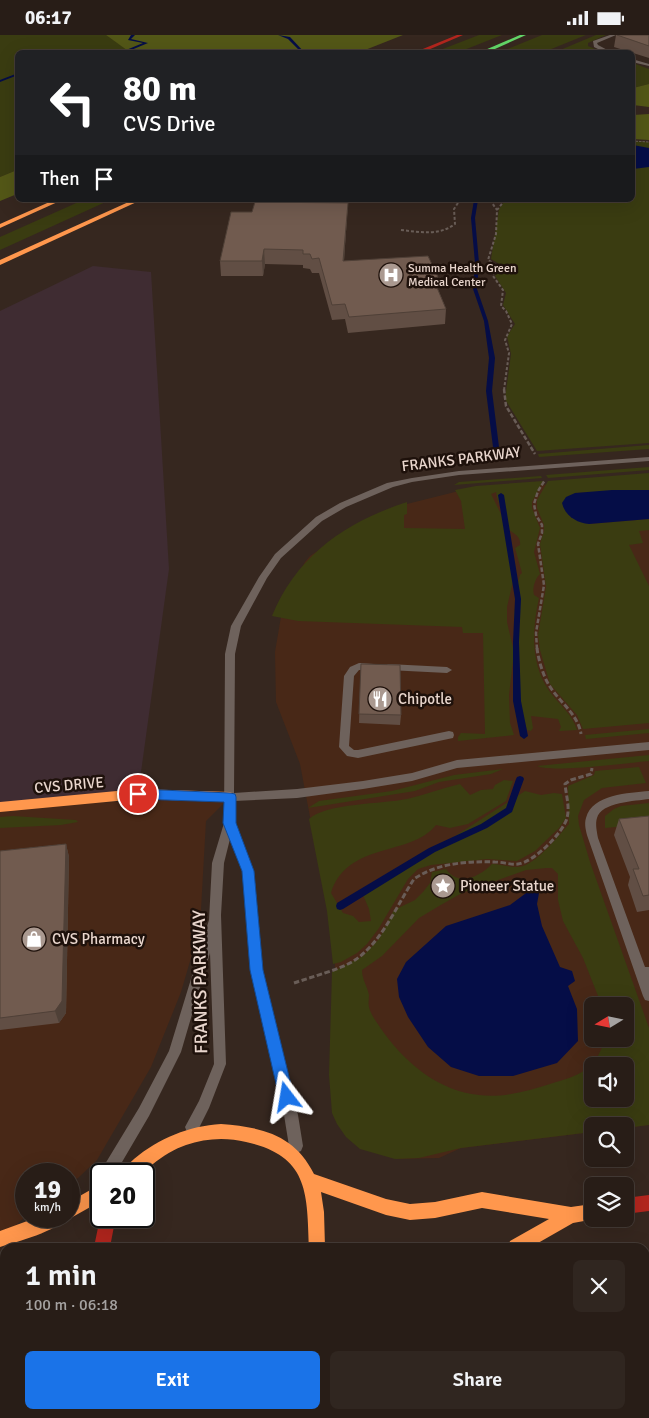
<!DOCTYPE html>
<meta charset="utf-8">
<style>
:root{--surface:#281d17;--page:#302620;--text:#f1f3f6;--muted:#a5a2a1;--line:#443b36;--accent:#1a73e8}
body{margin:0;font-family:Signika,sans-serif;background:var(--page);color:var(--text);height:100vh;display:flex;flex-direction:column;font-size:19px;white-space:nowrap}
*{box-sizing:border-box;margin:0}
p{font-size:16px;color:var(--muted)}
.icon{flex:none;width:28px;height:28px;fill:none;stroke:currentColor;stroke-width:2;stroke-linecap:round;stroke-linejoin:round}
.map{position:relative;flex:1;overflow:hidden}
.drawer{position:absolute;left:0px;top:1208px;width:650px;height:176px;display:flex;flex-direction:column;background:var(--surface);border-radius:15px 15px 0 0;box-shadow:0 5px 20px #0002,0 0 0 1px var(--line)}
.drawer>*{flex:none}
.banner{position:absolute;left:15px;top:15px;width:620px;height:152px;border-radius:8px;box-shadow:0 5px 20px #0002,0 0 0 1px var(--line);background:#202124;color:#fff;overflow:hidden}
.needle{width:32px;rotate:260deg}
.buttons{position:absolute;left:584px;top:962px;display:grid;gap:10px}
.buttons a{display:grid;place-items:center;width:50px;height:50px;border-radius:8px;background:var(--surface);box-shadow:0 5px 20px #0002,0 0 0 1px var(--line);font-size:25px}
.speed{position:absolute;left:15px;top:1128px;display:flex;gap:10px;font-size:25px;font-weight:700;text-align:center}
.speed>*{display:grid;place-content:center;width:65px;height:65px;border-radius:50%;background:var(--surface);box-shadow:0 5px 20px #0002,0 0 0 1px var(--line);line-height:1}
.speed small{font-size:12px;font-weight:400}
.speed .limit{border:2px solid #111;border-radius:8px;background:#fff;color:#111}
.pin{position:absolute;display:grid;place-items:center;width:42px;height:42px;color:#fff;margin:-21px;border:2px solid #fff;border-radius:50%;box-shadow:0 1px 5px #0007}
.me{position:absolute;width:55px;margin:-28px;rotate:346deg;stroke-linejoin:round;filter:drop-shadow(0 0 4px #0008)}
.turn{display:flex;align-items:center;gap:18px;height:105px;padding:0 25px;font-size:22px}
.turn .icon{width:65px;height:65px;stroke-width:2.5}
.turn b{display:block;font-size:35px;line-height:42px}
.then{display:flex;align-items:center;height:48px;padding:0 25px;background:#0003;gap:10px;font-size:19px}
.round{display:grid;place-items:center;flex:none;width:52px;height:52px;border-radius:8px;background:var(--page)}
.summary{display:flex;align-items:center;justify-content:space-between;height:85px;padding:0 25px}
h1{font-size:30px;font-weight:600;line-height:38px}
.action{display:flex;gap:10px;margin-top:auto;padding:10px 25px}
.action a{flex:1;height:58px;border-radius:8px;background:var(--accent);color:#fff;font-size:20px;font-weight:600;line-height:58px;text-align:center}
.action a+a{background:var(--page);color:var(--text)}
.status{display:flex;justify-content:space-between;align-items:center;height:35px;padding:0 25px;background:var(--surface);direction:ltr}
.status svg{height:14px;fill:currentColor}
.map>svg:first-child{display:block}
.built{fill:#482817;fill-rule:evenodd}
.industrial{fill:#3f2c32}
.green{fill:#3a3c11;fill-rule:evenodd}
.forest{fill:#535717}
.water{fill:#050d47}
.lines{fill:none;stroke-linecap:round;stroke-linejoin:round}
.stream{fill:#050d47;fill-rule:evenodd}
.path-far3{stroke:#695d57;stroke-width:1;stroke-dasharray:2.5 1;stroke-linecap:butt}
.path-far2{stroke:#695d57;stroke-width:2;stroke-dasharray:3 2;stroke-linecap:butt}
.path-far1{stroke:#695d57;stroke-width:2.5;stroke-dasharray:4.5 2;stroke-linecap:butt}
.path{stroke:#695d57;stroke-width:3;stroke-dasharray:5.5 2.5;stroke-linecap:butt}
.lane{fill:#6e625c;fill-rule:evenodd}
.fast{fill:#63d668;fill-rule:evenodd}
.slow{fill:#ff974d;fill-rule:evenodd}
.jam{fill:#b3261e;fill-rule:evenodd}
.wall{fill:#614e44}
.shaded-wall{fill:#4f4037}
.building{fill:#715b4f;stroke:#4f4037}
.route{fill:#1a73e8;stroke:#114b97}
.labels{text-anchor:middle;stroke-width:5;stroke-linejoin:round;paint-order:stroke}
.far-poi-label{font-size:12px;fill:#e9d6cd;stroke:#1e110b;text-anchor:start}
.street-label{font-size:15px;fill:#e9d6cd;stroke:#1e110b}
.poi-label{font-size:15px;fill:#e9d6cd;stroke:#1e110b;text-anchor:start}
.near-street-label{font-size:18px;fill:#e9d6cd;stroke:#1e110b}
</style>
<div class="status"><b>06:17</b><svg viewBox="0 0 49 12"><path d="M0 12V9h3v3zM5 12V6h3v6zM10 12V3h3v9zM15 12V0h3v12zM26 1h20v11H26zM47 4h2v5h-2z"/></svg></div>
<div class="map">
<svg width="649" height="1383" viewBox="0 0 649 1383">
<rect width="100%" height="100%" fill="#36271f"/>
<g class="built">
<path d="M649,441v649l-24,3v-2h-33v6l-131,16 -22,10 -44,1 -60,-189v-21l-35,-185 -24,-62 -1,-50 9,-53 21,-37 5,-6 49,-32 36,-17 60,-15zM592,971h33v33h-33zM592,1031h33v33h-33z"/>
<path d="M230,762l-24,24 -6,106 -19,65 -30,75 -54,93 -19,18 -9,4v-8h-43v42l-26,23v-432z"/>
<path d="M645,1355l4,14v14h-338l2,-4h332z"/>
</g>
<path class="industrial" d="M93,231l58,6 18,297 -31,225 -138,13v-496z"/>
<g class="green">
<path d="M0,0h106l25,17 -113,1 -1,117 -17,7z"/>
<path d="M479,0h23l-43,17h-24z"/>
<path d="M542,0h44l-42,17h-44z"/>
<path d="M596,0h10l-18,8v3l14,6 -49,1z"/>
<path d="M633,28l16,6v15l-16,4z"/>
<path d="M633,106l16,1v301l-112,8 -32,-52 6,-45 -4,-18 8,-12 -12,-19 3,-12 -11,-17 6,-11 -10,-6 8,-50 6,-9h127z"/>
<path d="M83,165h27l-110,50v-13z"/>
<path d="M649,410v4l-110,8 -1,-3z"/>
<path d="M649,432v3l-101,8 -2,-3z"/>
<path d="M649,438v17l-74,3 14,31 60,-5v11l-10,1 4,12 -14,2 20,41v137l-66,6 -6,-14 -27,-31 -10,-34 -2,-15 8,-48 -6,-43 4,-13v-6l-7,-17v-8l11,-19z"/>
<path d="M541,441l1,2 -88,7 5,-3z"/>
<path d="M543,446l-11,21v6l8,20 -6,24 6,22c-5,5 -8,14 -6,21l5,3c-7,31 -9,67 11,94 9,12 23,23 27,38l-18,1 2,-4 -3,-8 -27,-3 2,12 -2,3 -4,-1 -7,-26v-34l-6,-54 2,-14 -1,-9 5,-18 2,-2 -7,-25 5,-3c1,-8 -5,-11 -11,-15 -1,-13 -11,-23 -13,-38l-5,2 12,24 11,59 -7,30v15l7,30 -5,43 1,28 4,12 -56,6v-4l3,-4 24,1 -2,-101h-20l-1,-6 -164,-6 -26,-5c25,-61 74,-94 135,-114v12l-3,1v13l61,1 -4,-28 -6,-11 21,-4z"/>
<path d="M649,694v4l-63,6 -1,-4z"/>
<path d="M649,720v6c-22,2 -96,12 -112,5z"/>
<path d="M639,732l7,16 -44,5 -18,12 -6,16 1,9 11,37 59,166v97l-24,3v-2h-33v6l-131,16 -42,10 -24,1 -35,-10 -14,-12 -9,-13 -5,-11 -3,-38 3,-103 31,-16 16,-17 15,-29 21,-10 8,-8 7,-9 2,-11 14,-3c13,18 33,8 46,-5 10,0 20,5 31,2 17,-6 34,-29 46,-42l-1,-38 26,-11 1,-4zM546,833h6l6,6v26l5,21 20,37 19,48h23v33h-20c-10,32 -25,36 -55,45 -21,7 -48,14 -71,11 -40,-4 -72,-31 -95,-62 -5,-8 -13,-17 -15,-26 -1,-4 0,-8 0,-12 -2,-9 -7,-16 -7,-25l20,-14 37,-38 20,-12 23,-13 22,-8 42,-15zM592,1031h33v33h-33z"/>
<path d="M503,734l-12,5 -52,8 -24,9 -107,17 11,-7 73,-10 62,-16z"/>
<path d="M504,745l9,1 -7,20 -38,23 -18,4 -14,-3c-25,32 -89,16 -105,68l12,20 10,3 6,6 12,-1 -2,-12 -6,-14 162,-104 16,4 13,-2 8,1 4,24 -7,10 -24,23 -18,10 -30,-2 -56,6 -13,4 -10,10 -29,49 -12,16 -10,9 -16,9 -8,2 -6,-53 -18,-92c17,-16 74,-15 98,-20 18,-4 35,-11 53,-15l10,11 11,-5 12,-1 2,-4z"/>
<path d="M649,768v21l-44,4v-12l9,-7 7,-3z"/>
<path d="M13,781l63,4 2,2 -17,3 -61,3v-11z"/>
<path d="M649,1233v136l-4,-14v-121z"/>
<path d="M5,1325v54h93l1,4h-99v-57z"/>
</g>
<g class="forest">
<path d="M106,0h297l-43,17 -229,1z"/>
<path d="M649,49v23l-16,-2v-17z"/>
<path d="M649,79v26l-16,-1v-24z"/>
<path d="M17,135v24l-17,7v-24z"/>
</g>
<g class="water">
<path d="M633,110l16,3v19l-16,2z"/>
<path d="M612,455h37v29l-60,5c-12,-1 -24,-8 -27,-21l4,-6 9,-4z"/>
<path d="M541,847l-4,22 5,22 18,41 12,4 3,10 -7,5 9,23 1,32 -21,22 -44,13h-34l-28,-9 -23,-20 -20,-30 -9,-20 -2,-18 9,-17 40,-36 64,-21z"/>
</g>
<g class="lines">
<g class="stream">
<path d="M131,0h4l-4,4 17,4 -24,10h-5l24,-10 -15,-3z"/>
<path d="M278,0l12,2 15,16h-3l-14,-14z"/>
<path d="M18,38v2l-18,7v-2z"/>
<path d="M474,165h4l-3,18 4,45 -2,26 11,32 7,37 -3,33 7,56 -3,2 -3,-2 -7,-56 3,-33 -5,-37 -11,-32 2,-26 -4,-45z"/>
<path d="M501,458l3,2 17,104 -2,43 2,59 7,35 -4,3 -4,-3 -7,-35v-59l2,-43 -17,-104z"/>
<path d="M520,741l3,1 1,2 -12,33 -25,16 -52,24 -92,57 -3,1 -3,-1 -1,-3 1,-3 92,-55 52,-24 25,-16 10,-29 1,-2z"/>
</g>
<path class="path-far3" d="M632,106l17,1"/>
<g class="path-far2">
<path d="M490,165l7,10"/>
<path d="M401,195c19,2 38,6 54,-6l-1,-15 6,-9"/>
<path d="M504,355l5,-37 -4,-13 7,-16 -6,-13 -5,-5 2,-16 -10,-14 3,-11 -8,-5 8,-26 1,-24 8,-10"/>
</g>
<g class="path-far1">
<path d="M504,354l2,17 29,48"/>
<path d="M537,614l-1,-16 8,-48 -6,-41 4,-11v-8l-6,-10 -2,-11 4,-13 7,-11"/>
</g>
<g class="path">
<path d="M537,613c1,10 6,28 12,37 10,17 29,29 32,49"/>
<path d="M294,948c17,-6 48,-14 61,-23 27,-18 42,-55 59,-81 23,-16 54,-18 81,-17 8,0 16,3 23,2 16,-2 45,-31 49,-46 3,-11 -1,-23 -2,-34l6,-4 20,-6 1,-6"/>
</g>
<g class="lane">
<path d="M610,0h6l-19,8 1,2 15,8h-7l-12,-6 -1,-6z"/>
<path d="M632,24l17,5v2l-17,-4z"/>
<path d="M649,422v4l-190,14 -47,7 -19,5 -47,20 -24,14 -41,37 -14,20 -26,48 -6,28 -1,139 63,-4 66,-8 49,-8 45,-13 192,-18v8l-192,18 -45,13 -49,8 -66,9 -63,3v22l20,48 9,99 35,145 5,31 -2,5 -5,2 -5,-2 -2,-5 -5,-31 -33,-145 -9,-99 -12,-32 -6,24 -3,52 5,149 -17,44 -12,24 -5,1 -5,-1 -2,-5 14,-26 15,-37 -4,-111 -29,99 -32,64 -34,58h-14v3l-1,-3 2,-5 37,-61 30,-57 40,-131 3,-57 12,-40 1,-169 6,-28 28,-49 16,-23 41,-37 24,-14 47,-20 25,-5 47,-7z"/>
<path d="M359,628l15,1 5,3 -5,3h-15l-5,6 -5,70 5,4h4l91,-19 4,1 1,3 -1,3 -95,20 -11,-2 -8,-9 5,-71 6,-9z"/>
<path d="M388,629l59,3 5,3 -5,3 -59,-3 -5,-3z"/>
<path d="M649,756v8c-13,2 -48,3 -52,19 -2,6 0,14 1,20l47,129h4v34l-4,-1 -2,-4 -55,-158c-2,-6 -4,-14 -2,-20 6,-24 43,-25 63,-27z"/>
</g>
<path class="fast" d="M520,0h6l-40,18h-8z"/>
<g class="slow">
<path d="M54,165h8l-62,28v-4z"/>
<path d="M133,165h8l-141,65v-5z"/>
<path d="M138,754l92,3 4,2 2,3 -2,3 -4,2 -92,-3 -138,13v-10z"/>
<path d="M221,1089c41,3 74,11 93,50l72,25 24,5 25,-2 47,-10 89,15 21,-3v15h3l-22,4 -42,24h-23l2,-6 39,-22 -67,-11 -47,10 -25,2 -24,-5 -65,-23 3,20 1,35h-16c-2,-54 0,-91 -63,-105 -19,-5 -41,-4 -60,3 -12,4 -23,11 -33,19 -4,3 -8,8 -12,10 -5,1 -14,0 -20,0 3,-7 8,-10 13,-15 25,-21 55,-33 87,-35z"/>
<path d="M101,1149v17l-32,18 -4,-2c-5,14 -50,25 -65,30v-16l41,-15h28v-14z"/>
<path d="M5,1266v16l-5,1v-16z"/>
<path d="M232,1379h18l-1,4h-18z"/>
</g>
<g class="jam">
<path d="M457,0h6l-42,18h-8z"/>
<path d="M649,1160v16l-24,3v-16z"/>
<path d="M101,1178v3h15l-6,31h-16z"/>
<path d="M132,1379h18l1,4h-18z"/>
<path d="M292,1379h18l-1,4h-18z"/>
</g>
</g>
<g class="wall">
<path d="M616,0h33v23l-35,-11z"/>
<path d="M348,168l-1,14 -3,44 94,16 -1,10 9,22 -1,15 -97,9 -3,-14 -13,1 -13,-47h-7l-2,-4 -7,-1v-3l-38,-1 -2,12h-42l-1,-15 32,-49z"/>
<path d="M361,629l40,51 -1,10 -41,-2z"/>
<path d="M649,781v94l-12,2 -9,-27 2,-8 -16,-42 5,-16z"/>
<path d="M66,809l3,13 -3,156 -7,10 -59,7v-179z"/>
</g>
<g class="shaded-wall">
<path d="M348,168l-1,14 -4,58v-14z"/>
<path d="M264,214l1,15 -2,12 -1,-15z"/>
<path d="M66,809l3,13 -3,156 -7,10 -4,-12z"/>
</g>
<g class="building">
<path d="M617,0h32v11z"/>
<path d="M255,167l93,1 -5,58 85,-5 10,21 -5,1 13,31 -97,8 -4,-13 -13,1 -13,-47 -7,1 -2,-5h-7v-4l-39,-1 -2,12h-42l11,-49h21z"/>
<path d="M361,629l39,1 1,50 -42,-1z"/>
<path d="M649,781v79l-6,1 -10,-27h6l-20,-50z"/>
<path d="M66,809l-4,157 -7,10 -55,7v-167z"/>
</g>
<path class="route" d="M138,754l92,4 5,1 1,3v26l18,48 9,99 31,127 -2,5 -5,2 -6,-2 -2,-5 -29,-127 -8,-99 -19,-48 1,-21 -86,-3 -4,-2 -2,-3 2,-3z"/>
<defs>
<symbol id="hospital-disc" viewBox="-11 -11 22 22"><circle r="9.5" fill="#aa9990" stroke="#1e110b"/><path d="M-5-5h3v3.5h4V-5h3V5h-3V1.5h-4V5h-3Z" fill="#fff"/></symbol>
<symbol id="restaurant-disc" viewBox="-11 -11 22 22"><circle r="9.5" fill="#aa9990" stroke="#1e110b"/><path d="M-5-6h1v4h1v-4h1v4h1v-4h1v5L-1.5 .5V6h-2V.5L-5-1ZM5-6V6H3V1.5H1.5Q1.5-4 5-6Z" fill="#fff"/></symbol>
<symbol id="sight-disc" viewBox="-11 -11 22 22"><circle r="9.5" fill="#aa9990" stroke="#1e110b"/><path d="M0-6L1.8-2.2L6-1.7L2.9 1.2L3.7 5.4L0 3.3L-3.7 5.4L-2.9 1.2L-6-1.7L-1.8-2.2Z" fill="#fff"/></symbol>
<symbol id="shop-disc" viewBox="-11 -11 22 22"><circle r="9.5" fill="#aa9990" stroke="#1e110b"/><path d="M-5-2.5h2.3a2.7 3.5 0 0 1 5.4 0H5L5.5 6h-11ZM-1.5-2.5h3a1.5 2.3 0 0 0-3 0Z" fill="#fff"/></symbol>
</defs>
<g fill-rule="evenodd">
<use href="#hospital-disc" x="377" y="226" width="28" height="28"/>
<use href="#restaurant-disc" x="366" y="650" width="28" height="28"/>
<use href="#sight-disc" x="429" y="837" width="28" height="28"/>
<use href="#shop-disc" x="20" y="890" width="28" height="28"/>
</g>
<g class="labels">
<g class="far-poi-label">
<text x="408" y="237">Summa Health Green<tspan x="408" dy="14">Medical Center</tspan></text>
</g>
<g class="street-label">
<text transform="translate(461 424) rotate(-7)" y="5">FRANKS PARKWAY</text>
<text transform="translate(69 750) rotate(-5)" y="5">CVS DRIVE</text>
</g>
<g class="poi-label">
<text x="398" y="669">Chipotle</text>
<text x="460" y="856">Pioneer Statue</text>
<text x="52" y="909">CVS Pharmacy</text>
</g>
<g class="near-street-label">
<text transform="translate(200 947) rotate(-91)" y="6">FRANKS PARKWAY</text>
</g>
</g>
</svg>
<div class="buttons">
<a><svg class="needle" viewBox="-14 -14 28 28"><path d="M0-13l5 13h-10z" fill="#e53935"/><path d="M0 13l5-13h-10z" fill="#a5a2a1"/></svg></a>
<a><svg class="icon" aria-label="sound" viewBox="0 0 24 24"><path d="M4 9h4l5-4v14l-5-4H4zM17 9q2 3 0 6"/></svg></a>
<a><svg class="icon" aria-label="search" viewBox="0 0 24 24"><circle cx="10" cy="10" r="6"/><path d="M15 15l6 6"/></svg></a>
<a><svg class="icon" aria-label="layers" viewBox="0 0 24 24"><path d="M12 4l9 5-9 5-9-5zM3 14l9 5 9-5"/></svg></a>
</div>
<div class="speed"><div>19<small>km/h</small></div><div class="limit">20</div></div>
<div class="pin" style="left:138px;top:759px;background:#d93025"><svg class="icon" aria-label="arrive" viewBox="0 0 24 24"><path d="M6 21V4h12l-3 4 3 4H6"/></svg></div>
<svg class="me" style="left:287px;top:1062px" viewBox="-20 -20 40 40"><path d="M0-17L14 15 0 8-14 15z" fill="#1a73e8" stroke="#fff" stroke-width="4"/></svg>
<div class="banner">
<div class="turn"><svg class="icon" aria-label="left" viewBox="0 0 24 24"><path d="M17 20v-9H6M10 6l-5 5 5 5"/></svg><div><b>80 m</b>CVS Drive</div></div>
<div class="then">Then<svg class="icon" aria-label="arrive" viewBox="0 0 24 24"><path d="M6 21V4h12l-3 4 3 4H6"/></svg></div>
</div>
<section class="drawer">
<div class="summary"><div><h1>1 min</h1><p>100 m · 06:18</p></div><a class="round"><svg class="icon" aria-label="close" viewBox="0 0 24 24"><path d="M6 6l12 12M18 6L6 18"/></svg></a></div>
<div class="action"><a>Exit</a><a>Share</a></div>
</section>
</div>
